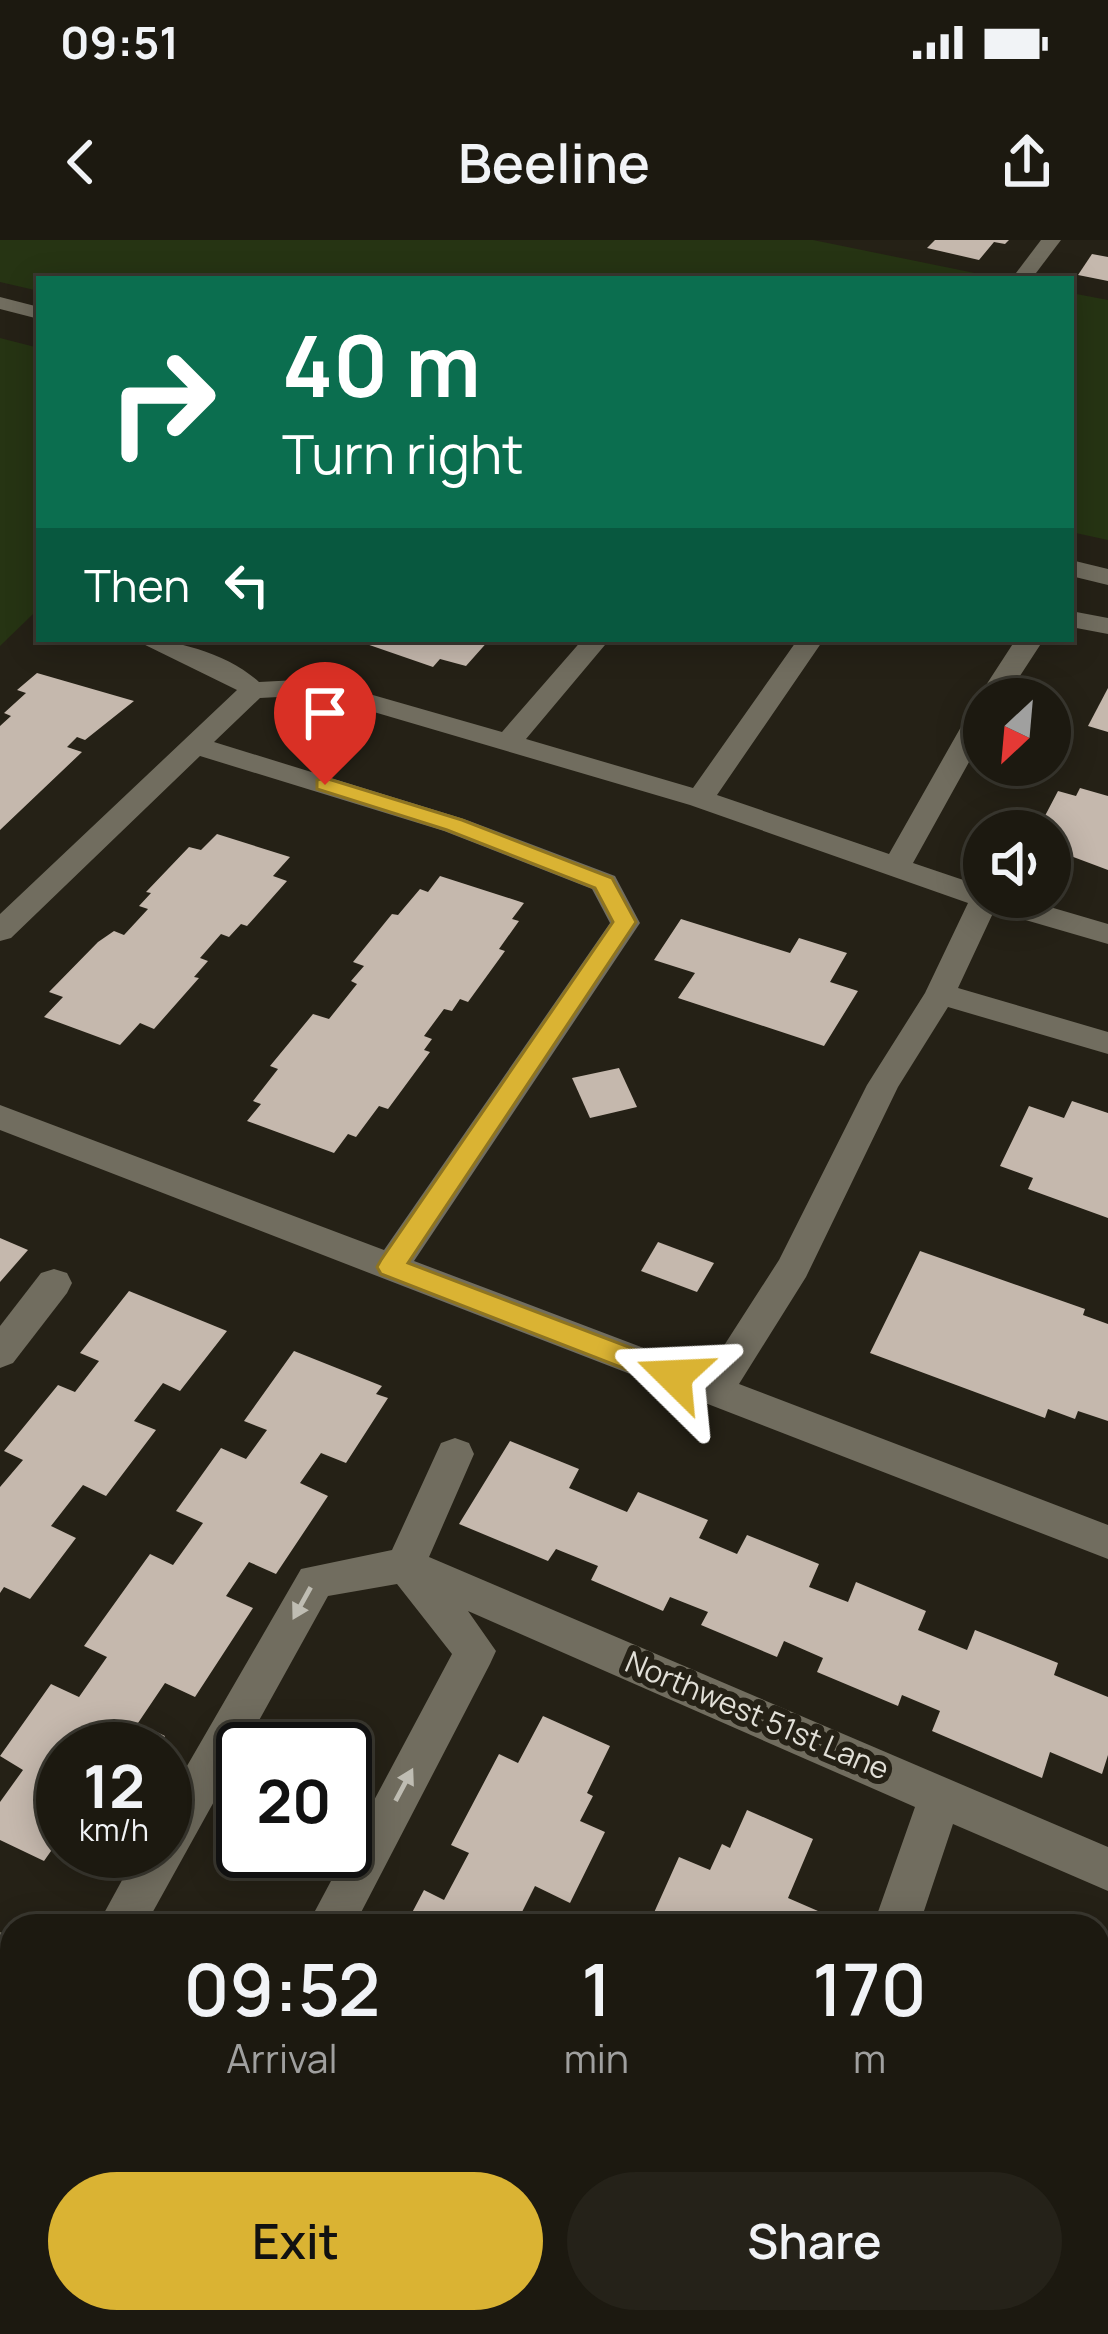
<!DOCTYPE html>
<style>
:root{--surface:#1c1910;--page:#252219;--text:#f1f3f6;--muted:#a0a09f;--line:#3a3830;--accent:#dab333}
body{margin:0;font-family:Manrope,sans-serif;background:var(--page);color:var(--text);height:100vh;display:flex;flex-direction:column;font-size:45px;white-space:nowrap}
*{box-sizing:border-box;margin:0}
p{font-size:39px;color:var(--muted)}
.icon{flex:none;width:66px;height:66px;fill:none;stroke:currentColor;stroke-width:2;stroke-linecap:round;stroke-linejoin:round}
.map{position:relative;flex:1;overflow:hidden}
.details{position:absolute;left:0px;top:1674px;width:1110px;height:420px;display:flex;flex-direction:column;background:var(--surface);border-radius:36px 36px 0 0;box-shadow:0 6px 30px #0003,0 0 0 3px var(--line)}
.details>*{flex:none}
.guide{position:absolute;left:36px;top:36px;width:1038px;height:366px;border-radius:0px;box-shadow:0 6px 30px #0003,0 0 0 3px var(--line);background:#0b6e4f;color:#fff;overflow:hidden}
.needle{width:78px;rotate:206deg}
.fabs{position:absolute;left:963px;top:438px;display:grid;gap:24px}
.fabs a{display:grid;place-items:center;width:108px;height:108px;border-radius:50%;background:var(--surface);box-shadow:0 6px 30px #0003,0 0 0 3px var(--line);font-size:60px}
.speed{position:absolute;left:36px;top:1482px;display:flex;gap:24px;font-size:60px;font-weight:700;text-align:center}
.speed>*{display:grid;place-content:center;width:156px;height:156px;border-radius:50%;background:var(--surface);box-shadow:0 6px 30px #0003,0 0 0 3px var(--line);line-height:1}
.speed small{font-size:30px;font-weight:400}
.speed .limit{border:6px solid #111;border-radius:18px;background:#fff;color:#111}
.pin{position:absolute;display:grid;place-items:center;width:102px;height:102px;color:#fff;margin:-123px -51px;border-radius:50% 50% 50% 0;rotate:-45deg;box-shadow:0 0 12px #0007}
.pin .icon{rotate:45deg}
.me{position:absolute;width:132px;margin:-66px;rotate:291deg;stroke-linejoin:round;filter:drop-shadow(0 0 9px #0008)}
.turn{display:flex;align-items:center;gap:42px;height:252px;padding:0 48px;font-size:54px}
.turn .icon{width:156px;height:156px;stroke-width:2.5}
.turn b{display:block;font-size:84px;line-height:102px}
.then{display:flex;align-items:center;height:114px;padding:0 48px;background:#0003;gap:24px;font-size:45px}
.eta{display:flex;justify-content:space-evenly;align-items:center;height:204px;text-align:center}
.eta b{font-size:72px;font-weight:600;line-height:84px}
.primary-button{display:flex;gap:24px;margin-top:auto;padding:24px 48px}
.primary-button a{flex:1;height:138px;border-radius:72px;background:var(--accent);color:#111;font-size:48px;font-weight:600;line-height:138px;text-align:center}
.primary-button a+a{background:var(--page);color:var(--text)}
.status{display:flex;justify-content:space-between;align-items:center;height:84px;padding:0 60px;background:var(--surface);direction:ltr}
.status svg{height:33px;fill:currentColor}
header{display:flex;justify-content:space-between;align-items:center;height:156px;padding:0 48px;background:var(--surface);font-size:54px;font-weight:600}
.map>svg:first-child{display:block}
.green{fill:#263413}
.building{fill:#c5b8ad}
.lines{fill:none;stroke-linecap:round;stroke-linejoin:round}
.minor{fill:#716d5f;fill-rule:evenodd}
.oneway{fill:#bfbdb3}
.route{fill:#dab333;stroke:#8e7421;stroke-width:3}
.labels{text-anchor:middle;stroke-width:12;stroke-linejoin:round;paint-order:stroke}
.street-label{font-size:30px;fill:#e1dfd7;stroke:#252116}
</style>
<div class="status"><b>09:51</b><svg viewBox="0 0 49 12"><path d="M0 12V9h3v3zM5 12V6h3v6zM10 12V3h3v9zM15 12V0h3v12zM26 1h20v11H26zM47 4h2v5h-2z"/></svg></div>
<header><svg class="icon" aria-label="back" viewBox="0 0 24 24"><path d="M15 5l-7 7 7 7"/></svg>Beeline<svg class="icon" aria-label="share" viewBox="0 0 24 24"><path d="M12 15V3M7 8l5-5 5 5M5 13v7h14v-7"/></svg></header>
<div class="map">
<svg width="1108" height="2094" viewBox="0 0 1108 2094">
<rect width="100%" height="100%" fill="#252116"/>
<g class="green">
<path d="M0,0h813l191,39h-965v12l-39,-9z"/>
<path d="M1071,53l37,7v240l-37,-8z"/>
<path d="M0,98l39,10v248l-5,17 -34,33z"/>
</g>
<g class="building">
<path d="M935,0h74l-4,4 -11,-2 -15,18 -52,-12z"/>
<path d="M1092,14l16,3v24l-30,-6z"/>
<path d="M352,399h138l-24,27 -26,-7 -7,8z"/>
<path d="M37,433l97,28 -49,39 -8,-3 -10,10 15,5 -82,78v-104l11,-10 -7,-3 22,-20 -9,-3z"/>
<path d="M1108,448v44l-20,-6z"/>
<path d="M1080,548l28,8v74l-56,-21 3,-6 -5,-1v-11h-13l21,-40 18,5z"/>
<path d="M217,594l73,23 -17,19 14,5 -40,45 -6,-2 -12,13 -8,-3 -21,24 8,3 -14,16 5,1 -45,51 -14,-6 -20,22 -76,-28 19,-20 -14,-5 49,-50 16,-11 10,4 24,-26 -9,-3 12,-13 -5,-1 43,-45 12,3z"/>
<path d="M440,636l84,27 -12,16 7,2 -20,28 6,2 -37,51 -8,-3 -8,12 -8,-2 -20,27 8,3 -8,11 6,2 -42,57 -9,-3 -23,31 -8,-3 -14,19 -87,-32 14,-17 -8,-3 25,-32 -8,-3 43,-52 16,5 28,-35 -6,-3 13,-15 -11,-4 39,-48 6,1 22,-26 8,3z"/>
<path d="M681,679l109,34 9,-15 48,15 -17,29 28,9 -34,55 -146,-48 17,-25 -41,-13z"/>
<path d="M619,828l18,39 -47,11 -18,-40z"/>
<path d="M1072,861l36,12v105l-80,-29 5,-11 -33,-12 29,-60 35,12z"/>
<path d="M0,998l28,12 -28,32z"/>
<path d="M658,1002l56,21 -17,29 -56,-21z"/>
<path d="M920,1011l165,58 -2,6 25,9v97l-30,-10 -3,8 -27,-10 -3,9 -175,-65z"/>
<path d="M129,1051l98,40 -47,60 -17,-8 -29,38 22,9 -50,66 -23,-11 -32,41 25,12 -46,61 -26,-12 -4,6v-106l23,-27 -19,-9 54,-66 17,7 24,-31 -19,-8z"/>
<path d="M294,1111l88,35 -6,8 12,4 -42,65 -25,-10 -21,30 28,13 -52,78 -27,-12 -23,34 27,12 -58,89 -30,-14 -27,40 27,13 -8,13h-94v85l-19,27 -44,-21v-38l23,-32 -23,-14 51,-72 28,13 28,-40 -23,-11 66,-92 23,11 30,-42 -27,-12 45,-63 25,11 21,-29 -23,-9z"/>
<path d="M510,1201l69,28 -10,19 58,24 11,-20 70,28 -9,18 38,16 10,-19 72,29 -10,23 39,15 8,-20 70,29 -8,19 49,20 8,-20 83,33 -4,12 54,22v58l-6,19 -52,-22 -8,26 -110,-47 8,-20 -38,-16 -4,11 -81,-34 6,-14 -39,-17 -7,16 -76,-32 7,-13 -38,-15 -7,14 -72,-31 7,-14 -42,-17 -8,12 -89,-37z"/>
<path d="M543,1476l67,30 -23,47 6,3 -13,25 25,11 -35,71 -35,-17 -20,40h-110l19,-36 20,10 25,-47 -18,-8 48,-91 19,9z"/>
<path d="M747,1570l66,29 -25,59 30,13 -6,15h-164l31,-69 31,13 12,-26 8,4z"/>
<path d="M1098,1725l10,5 -4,19 4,2v79l-10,-5z"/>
<path d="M0,1810l12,7v124l-12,-7z"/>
<path d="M1098,1986l10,5v103h-105l-23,-12h118z"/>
<path d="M181,2082h184l-6,12h-184z"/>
<path d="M521,2082h145l-4,12h-146z"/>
</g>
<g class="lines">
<g class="minor">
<path d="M1041,0h20l-28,37h-14l-3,-4z"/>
<path d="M0,57l39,10v12l-39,-10z"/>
<path d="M1071,320l37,9v16l-37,-9z"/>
<path d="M1071,371l37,7v16l-37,-7z"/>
<path d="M133,399c42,0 94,14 126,43l58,-3 185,53 81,-93h27l-84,100 167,49 105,-149h26l-107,156 172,59 81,-143 11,-7 -4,-5 39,-60h28l-39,60h-21v36l-71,128 71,24v10h32l92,27v20l-114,-33 -36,77 150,44v22l-160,-47 -50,80 -92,190 -67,107 369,141v34l-1108,-429v-25l384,145 226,-327 -18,-34 -148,-58 -244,-75 -189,182 -11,3v-27l237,-224zM316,455l374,110 278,98 -43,90 -58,92 -88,175 -72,112 -293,-111 226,-338 -25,-47 -151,-57 -250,-77 46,-44z"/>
<path d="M54,1029l13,4 5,10 -5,10 -54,70 -13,5v-42l41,-53z"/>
<path d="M455,1198l14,5 5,11 -45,103 679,290v44l-155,-67 -34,102h-46l42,-119 -447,-196 28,40 -6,13 -136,262h-47l145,-272 -55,-70 -69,12 -183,330h-48l41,-75h27v-47l136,-235 91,-19 49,-107z"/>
<path d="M0,1692l12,5v47l-12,-5z"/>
<path d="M732,2082h109l5,12h-119z"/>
</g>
</g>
<defs><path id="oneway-solid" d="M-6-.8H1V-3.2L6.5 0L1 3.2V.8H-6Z" transform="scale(3)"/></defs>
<g class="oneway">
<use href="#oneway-solid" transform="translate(302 1363) rotate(119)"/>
<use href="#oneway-solid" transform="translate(404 1545) rotate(-62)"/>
</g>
<path class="route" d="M325,538l137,42 150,58 24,44 -228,341 276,105 5,8 -5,8h-20l-283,-110 -4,-7 4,-7 232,-338 -18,-34 -148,-58 -130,-41v-9z"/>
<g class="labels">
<g class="street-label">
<text transform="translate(757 1476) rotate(23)" y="10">Northwest 51st Lane</text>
</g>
</g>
</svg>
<div class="fabs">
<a><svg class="needle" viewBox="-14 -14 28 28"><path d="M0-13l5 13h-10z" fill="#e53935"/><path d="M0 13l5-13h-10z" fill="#a0a09f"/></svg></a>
<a><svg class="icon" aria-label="sound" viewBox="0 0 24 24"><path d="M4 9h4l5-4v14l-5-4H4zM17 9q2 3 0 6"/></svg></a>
</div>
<div class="speed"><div>12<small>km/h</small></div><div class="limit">20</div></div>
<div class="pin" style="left:325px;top:545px;background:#d93025"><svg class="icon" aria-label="arrive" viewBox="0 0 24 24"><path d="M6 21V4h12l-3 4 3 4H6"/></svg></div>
<svg class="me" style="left:674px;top:1136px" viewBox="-20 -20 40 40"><path d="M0-17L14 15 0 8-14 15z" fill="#dab333" stroke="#fff" stroke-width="4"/></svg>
<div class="guide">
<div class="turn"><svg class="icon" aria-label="right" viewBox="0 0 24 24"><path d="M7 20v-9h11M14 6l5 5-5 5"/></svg><div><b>40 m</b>Turn right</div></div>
<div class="then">Then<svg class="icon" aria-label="left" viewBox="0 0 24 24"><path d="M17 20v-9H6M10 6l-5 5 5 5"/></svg></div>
</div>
<section class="details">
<div class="eta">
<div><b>09:52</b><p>Arrival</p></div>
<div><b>1</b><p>min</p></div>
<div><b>170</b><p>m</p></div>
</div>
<div class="primary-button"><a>Exit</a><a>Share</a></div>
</section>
</div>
